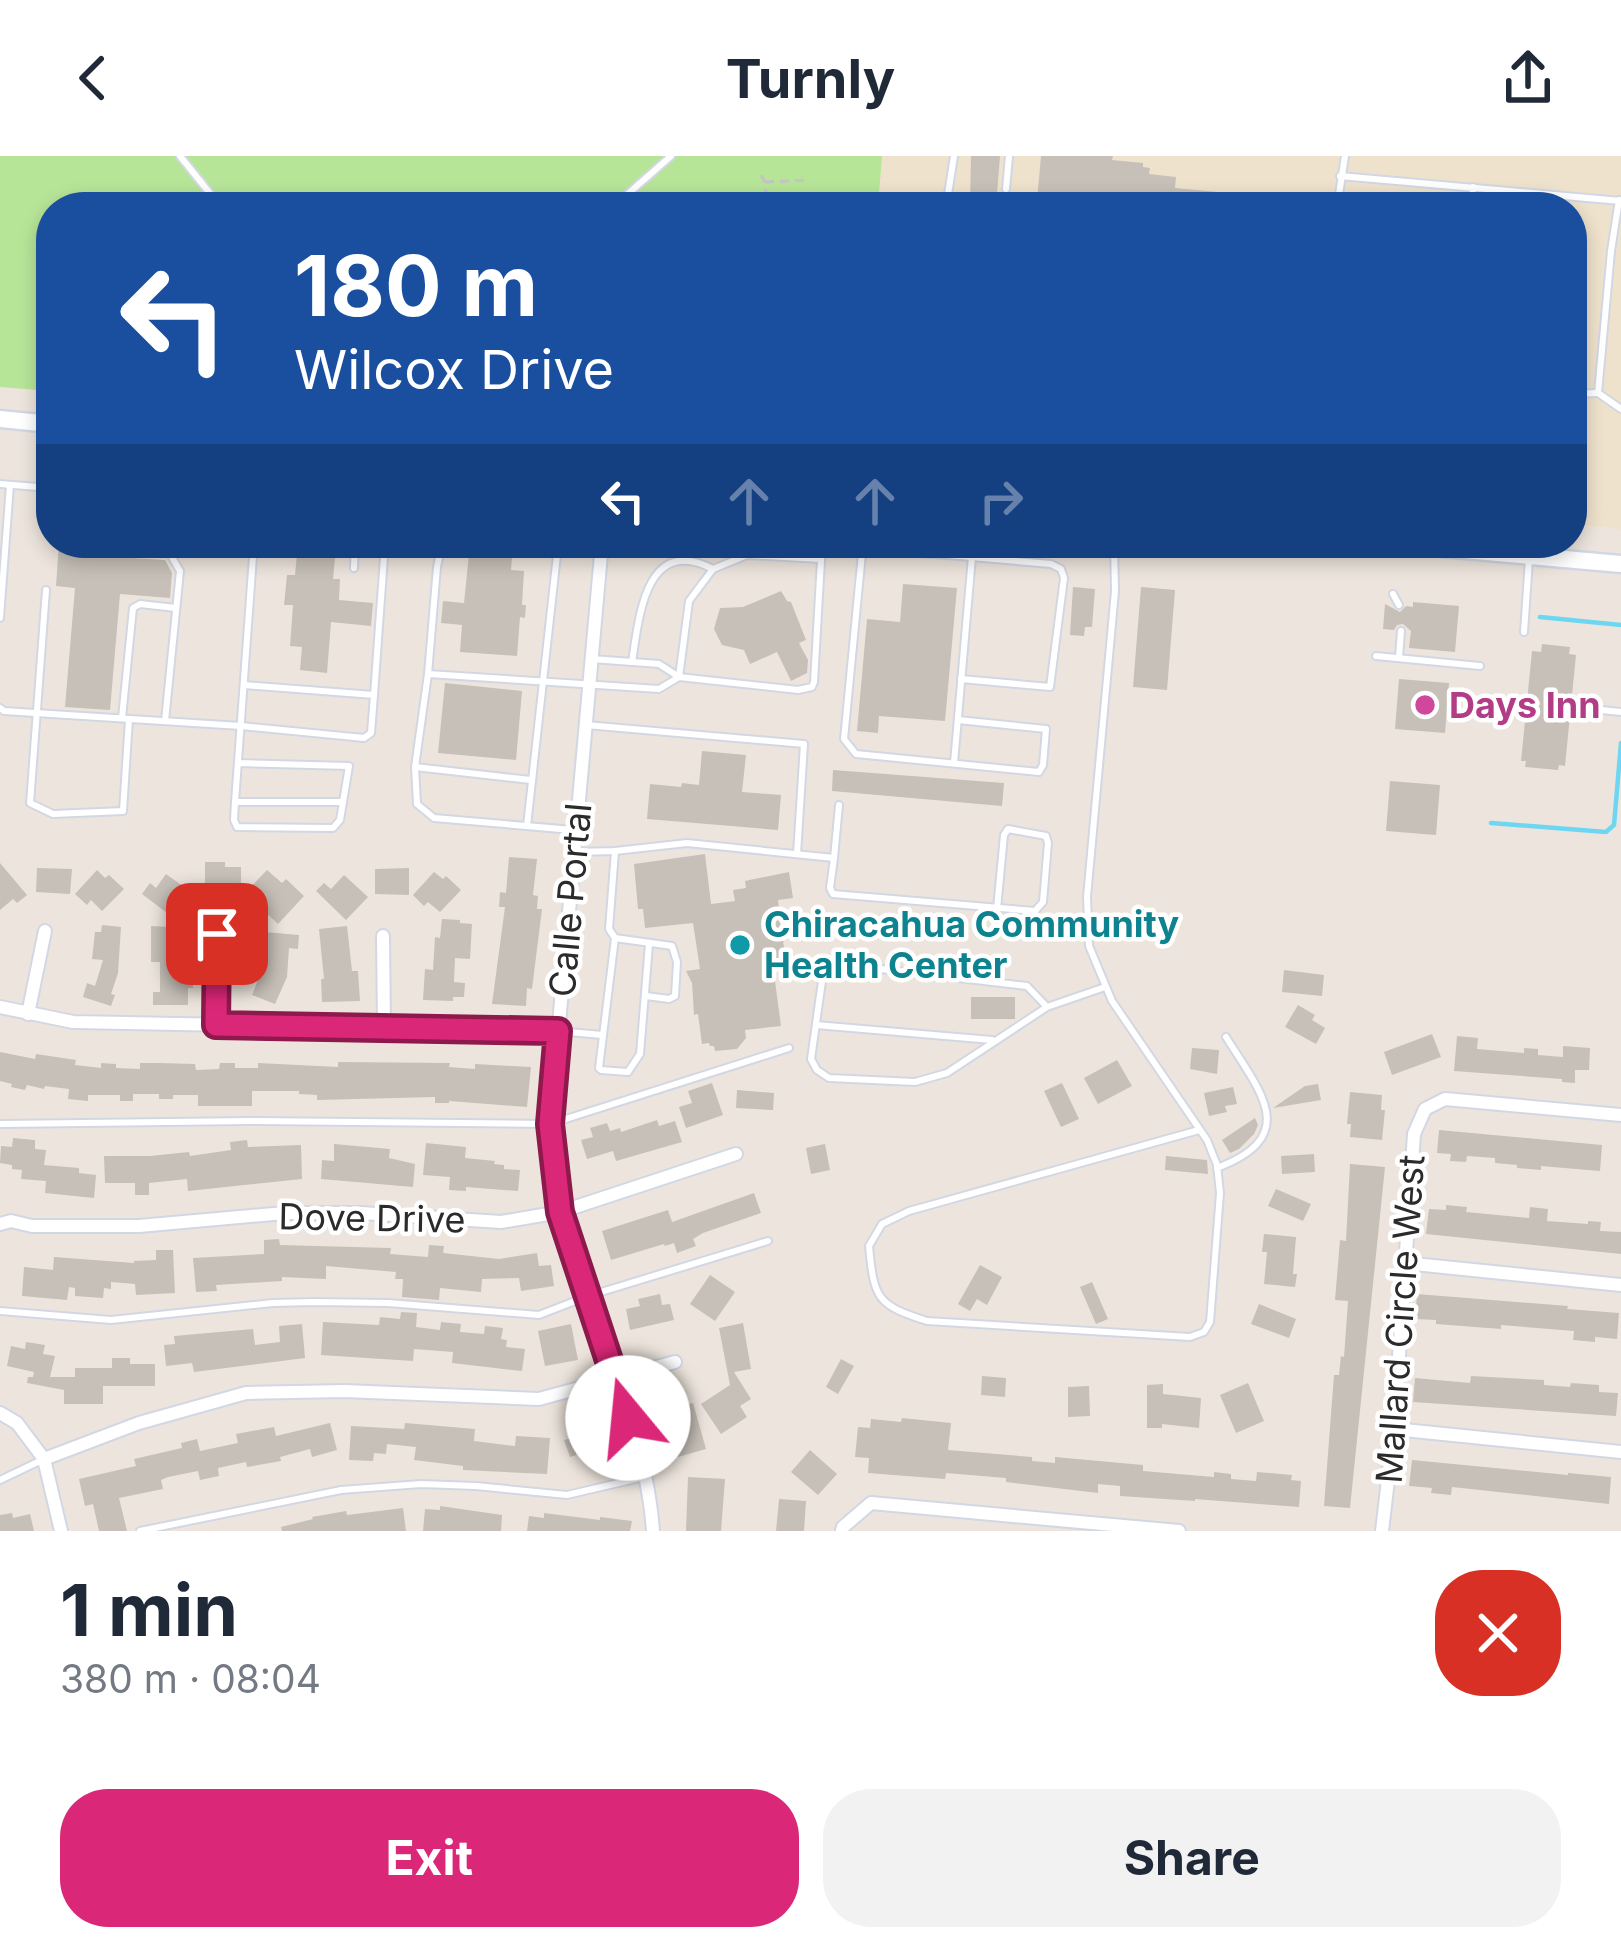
<!DOCTYPE html>
<meta charset="utf-8">
<style>
:root{--surface:#fff;--page:#f2f2f3;--text:#1f2937;--muted:#747a83;--accent:#db2777}
body{margin:0;font-family:Inter,sans-serif;background:var(--page);color:var(--text);height:100vh;display:flex;flex-direction:column;font-size:45px;white-space:nowrap}
*{box-sizing:border-box;margin:0}
p{font-size:39px;color:var(--muted)}
.icon{flex:none;width:66px;height:66px;fill:none;stroke:currentColor;stroke-width:2;stroke-linecap:round;stroke-linejoin:round}
.map{position:relative;height:1375px;overflow:hidden}
.drawer{display:flex;flex-direction:column;background:var(--surface);flex:1}
.drawer>*{flex:none}
.guide{position:absolute;left:36px;top:36px;width:1551px;height:366px;border-radius:48px;box-shadow:0 6px 18px #0003;background:#1a4fa0;color:#fff;overflow:hidden}
.pin{position:absolute;display:grid;place-items:center;width:102px;height:102px;color:#fff;margin:-51px;border-radius:24px;box-shadow:0 6px 18px #0006}
.me{position:absolute;width:132px;margin:-66px;rotate:343deg;stroke-linejoin:round;filter:drop-shadow(0 0 9px #0008)}
.turn{display:flex;align-items:center;gap:42px;height:252px;padding:0 60px;font-size:54px}
.turn .icon{width:156px;height:156px;stroke-width:2.5}
.turn b{display:block;font-size:84px;line-height:102px}
.lanes{display:flex;align-items:center;height:114px;padding:0 60px;background:#0003;justify-content:center;gap:60px;direction:ltr}
.lanes .off{opacity:.35}
.round{display:grid;place-items:center;flex:none;width:126px;height:126px;border-radius:48px;background:var(--page)}
.headline{display:flex;align-items:center;justify-content:space-between;height:204px;padding:0 60px}
h1{font-size:72px;font-weight:700;line-height:90px}
.action{display:flex;gap:24px;margin-top:auto;padding:24px 60px}
.action a{flex:1;height:138px;border-radius:48px;background:var(--accent);color:#fff;font-size:48px;font-weight:700;line-height:138px;text-align:center}
.action a+a{background:var(--page);color:var(--text)}
header{display:flex;justify-content:space-between;align-items:center;height:156px;padding:0 60px;background:var(--surface);font-size:54px;font-weight:700}
.map>svg:first-child{display:block}
.education{fill:#efe2cc}
.green{fill:#b7e598}
.lines{fill:none;stroke-linecap:round;stroke-linejoin:round}
.stream{stroke:#6dd7f2;stroke-width:4.5}
.building{fill:#c6c0b8}
.service-casing{stroke:#d2d7e4;stroke-width:10}
.minor-casing{stroke:#d2d7e4;stroke-width:16}
.secondary-casing{stroke:#d2d7e4;stroke-width:21}
.path{stroke:#c4c4c4;stroke-width:3;stroke-dasharray:9 6;stroke-linecap:butt}
.service{stroke:#fff;stroke-width:6}
.minor{stroke:#fff;stroke-width:12}
.secondary{stroke:#fff;stroke-width:16}
.route-casing{stroke:#8e194d;stroke-width:30}
.route{stroke:#db2777;stroke-width:21}
.hotel-dot{fill:#d1479c;stroke:#fff;stroke-width:4.5}
.culture-dot{fill:#0f9aa8;stroke:#fff;stroke-width:4.5}
.labels{text-anchor:middle;stroke-width:9;stroke-linejoin:round;paint-order:stroke}
.hotel-label{font-size:36px;font-weight:bold;fill:#b23c85;stroke:#fff;text-anchor:start}
.street-label{font-size:36px;fill:#2b2b2b;stroke:#fff}
.culture-label{font-size:36px;font-weight:bold;fill:#0d838f;stroke:#fff;text-anchor:start}
</style>
<header><svg class="icon" aria-label="back" viewBox="0 0 24 24"><path d="M15 5l-7 7 7 7"/></svg>Turnly<svg class="icon" aria-label="share" viewBox="0 0 24 24"><path d="M12 15V3M7 8l5-5 5 5M5 13v7h14v-7"/></svg></header>
<div class="map">
<svg width="1621" height="1375" viewBox="0 0 1621 1375">
<rect width="100%" height="100%" fill="#ede5dd"/>
<path class="education" d="M882,0h739v373l-49,-5v-317h-694z"/>
<path class="green" d="M0,0h882l-4,51h-827v184l-51,-4z"/>
<g class="lines">
<g class="stream">
<path d="M1540,461l81,8"/>
<path d="M1491,667l115,9 8,-7 7,-82"/>
</g>
</g>
<g class="building">
<path d="M971,0h29l-3,38 22,2 -1,11h-48z"/>
<path d="M1041,0h72l-1,4 31,3v4l7,1 -1,6 27,3 -1,11 117,11v8h-186l-69,-6z"/>
<path d="M59,387h70l-1,8h5l-1,7 33,2 7,13 -2,25 -50,-4 -10,116 -45,-3 10,-119 -19,-2z"/>
<path d="M298,388l38,3 -3,32h7l-1,21 34,3 -2,23 -40,-4 -4,51 -27,-3 2,-23 -12,-1 3,-41h-9l3,-30h8z"/>
<path d="M469,398l43,3 -1,13 13,1 -2,34h4l-1,13 -5,-1 -3,39 -57,-4 2,-27 -21,-2 2,-22 21,2z"/>
<path d="M903,428l54,4 -12,133 -66,-5 -1,17 -21,-2 10,-112 33,3z"/>
<path d="M1073,431l22,2 -3,38h-7l-1,9 -14,-1z"/>
<path d="M1141,431l34,3 -8,100 -34,-3z"/>
<path d="M781,435l6,10 4,1 15,38 -7,3 9,17 -1,13 -16,8 -14,-29 -27,12 -6,-14 -22,-5 -8,-16 6,-21 23,-1z"/>
<path d="M1413,446l46,4 -4,46 -46,-4 2,-17 -8,-7 -6,1 -3,5 -11,-1 2,-25 15,8 6,-6 7,1z"/>
<path d="M1542,488l28,3 -1,7 7,1 -11,111 -6,-1 -1,5 -33,-3 1,-6h-5l11,-110 9,1z"/>
<path d="M1399,523l50,4 -4,50 -50,-4z"/>
<path d="M445,527l77,8 -6,69 -78,-7z"/>
<path d="M702,595l44,4 -4,37 39,3 -3,35 -131,-11 3,-35 31,3 1,-4 17,2z"/>
<path d="M833,614l171,13 -2,23 -170,-15z"/>
<path d="M1390,625l50,4 -4,50 -50,-4z"/>
<path d="M705,698l6,50 24,-3 -2,-11 13,-2 -1,-7 44,-9 4,26 -15,2 8,64 -13,2 8,60 -36,4 1,8 -9,11 -22,2 -1,-5h-4l-1,-3 -7,1 -4,-30 -4,1 -2,-32 -6,-12 14,-2 -7,-46 -48,5 -2,-19h-5l-4,-45z"/>
<path d="M509,701l28,2 -4,36 5,1 -1,13h5l-10,80 -5,-1 -1,18 -34,-2 13,-97h-6l1,-15 6,1z"/>
<path d="M205,706h20v5h16v25h-36z"/>
<path d="M0,707l27,32 -10,8 -4,-4 -13,11z"/>
<path d="M37,712l35,1 -2,25 -34,-2z"/>
<path d="M409,712v27l-34,-1v-25z"/>
<path d="M97,714l8,8 4,-3 15,14 -22,22 -11,-11 -4,5 -12,-11z"/>
<path d="M267,714l15,13 4,-4 18,17 -26,28 -33,-31z"/>
<path d="M434,716l9,7 3,-3 15,14 -21,22 -12,-10 -4,4 -11,-11z"/>
<path d="M166,718l28,20 -9,12 -4,-3 -10,13 -29,-22 8,-11 6,5z"/>
<path d="M344,719l24,22 -22,23 -30,-29 8,-8 7,6z"/>
<path d="M442,763l18,1v3l12,1 -2,35 -15,-1 -1,24 11,1 -1,14h-11v4l-30,-1 2,-31 8,1 2,-33 5,1z"/>
<path d="M102,769l19,2 -3,46 -7,21 4,1 -4,11 -28,-9 4,-14 8,3 8,-26 -11,-1 3,-27h6z"/>
<path d="M151,770l19,1 -1,6 8,1 -2,41h18v13h-5v17h-35v-13h7v-30h-9z"/>
<path d="M347,770l5,45h6l2,30 -38,1 -1,-23h3l-5,-50z"/>
<path d="M265,776l34,3 -1,14 -9,-1 -2,29 -12,27 -23,-9 6,-15 -7,-3 5,-14 6,3z"/>
<path d="M1284,814l40,5 -2,21 -40,-4z"/>
<rect x="971" y="841" width="44" height="22"/>
<path d="M1298,849l17,10 -3,5 13,8 -9,16 -31,-17z"/>
<path d="M1432,878l9,23 -49,18 -8,-23z"/>
<path d="M1457,880l21,2 -1,11 47,4v-5l14,1v6l25,2v-11l27,2 -1,22h-14v13l-13,-1v-3l-108,-8z"/>
<path d="M1192,892l27,2 -2,24 -27,-5z"/>
<path d="M0,896l35,7 1,-5 40,6 -1,5 26,3v-5l15,1v4l24,1v-6h20l35,1 1,6 23,-1 1,-6h15v5h23v-5l80,4v-5l112,1 -1,4 26,2v-5l56,3 -4,40 -78,-6v2h-14v-6l-118,3v-5l-18,-1v-3h-47v15h-54v-11h-25v4h-14v-5h-26v7h-13v-6h-32v6l-20,-2 1,-10 -24,-3 -1,3 -17,-4 -2,5 -14,-3 1,-3 -12,-3z"/>
<path d="M1117,904l15,26 -34,18 -14,-26z"/>
<path d="M712,927l11,32 -37,13 -7,-21 13,-4 -4,-12z"/>
<path d="M1062,927l17,36 -18,8 -17,-36z"/>
<path d="M1318,928l3,16 -48,8 32,-22z"/>
<path d="M1233,931l4,17 -12,2 2,6 -18,4 -5,-23z"/>
<path d="M737,934l37,3 -1,17 -37,-2z"/>
<path d="M1350,936l32,3 -1,15h4l-3,30 -32,-3 1,-13h-4z"/>
<path d="M1255,962l3,7 -4,9 -15,15 -9,4 -8,-13z"/>
<path d="M657,964l2,6 16,-5 7,21 -66,19 -3,-10 -26,8 -6,-19 12,-3 -3,-9 17,-5 3,8 10,-3 1,4z"/>
<path d="M1439,974l163,15 -2,26 -59,-5v4l-24,-2v-3l-22,-2v-5l-28,-2 -1,6 -16,-1 1,-7 -14,-1z"/>
<path d="M13,982l22,2v9l11,1 -2,15 35,3v5l17,2 -2,23 -49,-5 1,-12 -25,-2 1,-9 -10,-1v-4l-12,-2 1,-17 11,1z"/>
<path d="M247,984l1,7 53,-2 1,34 -114,12 -1,-12 -38,4v12h-14v-12h-30l-1,-27h46l39,-4 1,4 41,-6 -1,-8z"/>
<path d="M426,987l40,4 -1,11 30,3 -1,3 10,1v4l16,1 -2,21 -52,-4v4l-17,-1 1,-13 -27,-2z"/>
<path d="M334,988l56,5 -1,9 26,6 -2,23 -92,-8 1,-19 12,1z"/>
<path d="M825,988l5,26 -19,4 -5,-26z"/>
<path d="M1314,998l1,18 -33,2 -1,-18z"/>
<path d="M1166,1000l41,4 1,14 -43,-4z"/>
<path d="M1350,1008l35,3 -35,341 -26,-2 10,-131h5l2,-19 3,1 4,-56 -13,-1 5,-60 6,1z"/>
<path d="M1276,1033l35,15 -8,17 -35,-15z"/>
<path d="M754,1037l7,20 -58,20 -10,6 3,7 -19,7 -3,-10 -9,3 -1,-2 -53,16 -9,-29 66,-21 4,12z"/>
<path d="M1446,1049l21,2 -1,5 63,6 1,-11 18,2 -1,12 41,3v-3l13,1 -1,9 21,1v22l-195,-20 3,-25 17,1z"/>
<path d="M1264,1078l32,3 -3,37h4l-2,13 -31,-3 3,-32h-5z"/>
<path d="M279,1083l1,6 111,3 -1,6 38,3 1,-12 15,1 -1,7 56,6 38,-6 2,13 12,-1 3,21 -33,5 -2,-13 -37,1 -1,13 -41,-4 -1,12 -37,-3 1,-18h-8l1,-7 -70,-6v13l-44,-2v4l-66,4 1,6 -21,1 -3,-34 71,-4v-14z"/>
<path d="M156,1094h17l2,43 -39,2 -1,-11 -24,-2v7l-7,-1 -1,10 -28,-2v-8l-6,-1 -2,13 -45,-4 2,-29 29,3 1,-13 80,6v-2l22,-1z"/>
<path d="M980,1109l22,12 -15,28 -10,-6 -7,12 -12,-7z"/>
<path d="M710,1119l25,17 -20,29 -25,-17z"/>
<path d="M1092,1126l16,37 -12,5 -16,-37z"/>
<path d="M660,1138l2,11 8,-1 4,16 -44,10 -4,-21 14,-3 -2,-7z"/>
<path d="M1417,1138l151,12 -1,3 52,4 -2,26 -22,-2v5l-22,-2 1,-9 -73,-6v4l-65,-5v-4l-21,-1z"/>
<path d="M1259,1148l37,15 -7,19 -38,-14z"/>
<path d="M401,1156l16,1 -1,14 24,3 1,-8 20,2 -1,8 24,2 1,-8 18,2 -2,11 6,1 -1,7 19,2 -3,22 -70,-8 1,-11 -39,-3 -1,12 -92,-6 2,-33 56,3 1,-8 20,2z"/>
<path d="M743,1167l8,46 -17,3 17,27 -11,7 7,11 -26,17 -20,-30 29,-19 -11,-57z"/>
<path d="M302,1168l3,34 -111,14 -2,-9 -26,3 -2,-21 11,-1 -1,-8 79,-7 2,16 25,-3 -1,-16z"/>
<path d="M571,1168l7,36 -33,6 -7,-35z"/>
<path d="M26,1186l19,3 -2,9 12,2 -5,21h25v-9h37v-10h18v6h25v22h-52v18h-39v-14l-37,-7 1,-6h5l1,-5 -27,-6 4,-20 14,3z"/>
<path d="M841,1203l13,7 -16,28 -12,-7z"/>
<path d="M982,1220l24,2 -1,19 -24,-2z"/>
<path d="M1471,1220l73,4v5l26,2 1,-4 28,2v7l19,1 -2,23 -203,-14 2,-24 55,5z"/>
<path d="M1248,1227l16,38 -28,12 -16,-38z"/>
<path d="M1163,1228v10l38,4 -2,30 -37,-4v4h-15v-43z"/>
<path d="M1089,1230l1,30 -22,1v-30z"/>
<path d="M693,1247l13,46 -28,8 -13,-46z"/>
<path d="M602,1261l9,28 -11,3 3,10 -14,4 -3,-10 -16,5 -6,-17 25,-7 -3,-11z"/>
<path d="M902,1262l49,5 -3,27 84,7v4l23,2v-6l88,8v6l71,6v-5l17,2v5l25,2 1,-9 35,3 -1,5 10,1 -2,26 -104,-8v2l-75,-5v-10l-22,-2v9l-92,-11v-4l-60,-5 -1,6 -77,-6 1,-15 -14,-1 3,-30 12,1 1,-9 30,3z"/>
<path d="M330,1267l7,27 -25,7 -2,-8 -30,8 1,4 -34,6 -1,-5 -28,6 1,8 -19,4 -2,-9 -30,6 -7,3 2,9 -44,9 8,33h-28l-6,-27 -8,2 -6,-27 57,-13 -2,-7 48,-11 -1,-5 16,-4 3,12 38,-8 -2,-9 38,-7 2,9z"/>
<path d="M405,1267l70,6 -1,12 41,5 1,-10 34,2 -3,36 -84,-4v-4l-49,-6 2,-13 -29,-3 -1,10 -12,-1 -1,8 -24,-1 2,-34 53,3z"/>
<path d="M810,1294l27,24 -19,21 -27,-23z"/>
<path d="M1412,1304l156,15v-2l43,4 -2,27 -157,-17 -1,8 -20,-2 1,-5 -23,-2z"/>
<path d="M688,1321l37,2 -4,52h-35z"/>
<path d="M779,1343l27,2 -2,30h-28z"/>
<path d="M440,1350l62,9 -1,16h-78l2,-22 15,1z"/>
<path d="M403,1352l3,23h-124l-1,-4 32,-8 -1,-2 34,-6 1,4z"/>
<path d="M12,1357l1,5 17,-4 4,17h-34v-16z"/>
<path d="M544,1357l56,7v-3l32,4 -2,10h-103l2,-15 15,2z"/>
</g>
<g class="lines">
<defs>
<g id="service">
<path d="M180,0l41,51"/>
<path d="M1340,20l281,25"/>
<path d="M1006,33l3,-33"/>
<path d="M1619,44l-8,51 -13,142 23,16"/>
<path d="M613,51l58,-51"/>
<path d="M946,51l8,-51"/>
<path d="M1337,51l8,-51"/>
<path d="M1472,51l1,-20"/>
<path d="M1572,238l26,-1"/>
<path d="M0,328l51,4"/>
<path d="M153,387l16,9 11,19 -15,150"/>
<path d="M863,387l-19,196 12,15 183,18 4,-7 3,-36 -88,-9"/>
<path d="M961,387l-1,13 91,8 10,5 3,9 -14,109 -89,-8"/>
<path d="M1114,387l1,48 -28,306 2,49 23,55 95,139 10,25 3,28 -10,129 -6,10 -14,5 -263,-16c-50,-16 -53,-22 -58,-75l13,-22 27,-13 290,-81"/>
<path d="M863,393l97,7"/>
<path d="M354,412l1,-25"/>
<path d="M46,434l-16,213 23,11 70,-3 6,-92"/>
<path d="M1393,438l6,11"/>
<path d="M0,462l10,-133"/>
<path d="M1524,476l5,-73"/>
<path d="M1376,500l104,10"/>
<path d="M1399,501l2,-26"/>
<path d="M592,503l67,5 20,13 119,13 14,-3 2,-5 8,-139"/>
<path d="M632,506c7,-46 14,-128 81,-93"/>
<path d="M428,518l9,-107 5,-24"/>
<path d="M679,521l10,-76 24,-32 34,-14 74,4"/>
<path d="M374,539l11,-152"/>
<path d="M0,552l4,3 237,15 123,12 7,-5 3,-38 -130,-10"/>
<path d="M1601,554l20,2"/>
<path d="M122,562l11,-110 7,-4 36,4"/>
<path d="M586,569l218,19 -7,110"/>
<path d="M238,607l111,3 -9,54 -7,8 -96,-1 -3,-7 1,-18 19,-259"/>
<path d="M954,607l18,-206"/>
<path d="M415,611l116,13"/>
<path d="M235,646h108"/>
<path d="M527,670l30,-271 -4,-12"/>
<path d="M573,674l-139,-12 -17,-14 -2,-37 13,-93 231,15 20,-12"/>
<path d="M615,695l-6,78 6,9 57,8 5,16 -2,34 -6,3 -23,-3"/>
<path d="M576,696l39,-1 72,-8 147,15 5,-53"/>
<path d="M834,702l-4,30 3,6 202,17 8,-9 5,-59 -2,-7 -38,-7 -4,6 -7,74"/>
<path d="M615,782l-16,130 2,2 27,2 12,-18 9,-110"/>
<path d="M1047,851l-100,66 -32,9 -86,-4 -12,-8 -6,-11 11,-78 9,-11 24,-4 172,20 20,21 58,-20"/>
<path d="M816,869l176,15"/>
<path d="M558,875l44,4"/>
<path d="M0,968l250,-3 300,3 239,-76"/>
<path d="M1217,1012c84,-32 44,-75 9,-131"/>
<path d="M0,1155l111,9 162,-17 41,-1 74,1 151,12 49,-19 180,-55"/>
<path d="M0,1324l44,-21"/>
<path d="M140,1375l201,-41 80,-6 55,2 91,9 77,-18"/>
</g>
<g id="minor">
<path d="M602,387l-52,581c3,30 3,63 11,93 29,104 84,205 92,314"/>
<path d="M383,780l1,91"/>
<path d="M0,851l73,15 485,9"/>
<path d="M28,858l17,-83"/>
<path d="M216,869l1,-91"/>
<path d="M0,1068l11,-3 21,5h107l146,-13h76l140,9 59,-10 176,-58"/>
<path d="M1404,1107l217,22"/>
<path d="M0,1257l17,10 27,36 95,-36 107,-30 98,-2 195,8 136,-37"/>
<path d="M1394,1273l227,23"/>
<path d="M44,1303l17,72"/>
<path d="M842,1375l1,-4 28,-24 308,28"/>
<path d="M1382,1375l12,-102 20,-295 11,-25 20,-10 176,16"/>
</g>
<g id="secondary">
<path d="M0,263l51,5"/>
<path d="M1385,387l236,21"/>
</g>
</defs>
<use href="#service" class="service-casing"/>
<use href="#minor" class="minor-casing"/>
<use href="#secondary" class="secondary-casing"/>
<g class="path">
<path d="M761,19l4,7 2,25"/>
<path d="M765,26l43,-2"/>
</g>
<use href="#service" class="service"/>
<use href="#minor" class="minor"/>
<use href="#secondary" class="secondary"/>
</g>
<g class="lines">
<defs>
<path id="route" d="M217,778l-1,91 342,6 -8,93 10,88 68,206"/>
</defs>
<use href="#route" class="route-casing"/>
<use href="#route" class="route"/>
</g>
<circle class="hotel-dot" cx="1425" cy="549" r="12"/>
<circle class="culture-dot" cx="740" cy="789" r="12"/>
<g class="labels">
<g class="hotel-label">
<text x="1449" y="562">Days Inn</text>
</g>
<g class="street-label">
<text transform="translate(570 744) rotate(-85)" y="13">Calle Portal</text>
<text transform="translate(372 1062) rotate(1)" y="13">Dove Drive</text>
<text transform="translate(1400 1163) rotate(-86)" y="13">Mallard Circle West</text>
</g>
<g class="culture-label">
<text x="764" y="781">Chiracahua Community<tspan x="764" dy="41">Health Center</tspan></text>
</g>
</g>
</svg>
<div class="pin" style="left:217px;top:778px;background:#d93025"><svg class="icon" aria-label="arrive" viewBox="0 0 24 24"><path d="M6 21V4h12l-3 4 3 4H6"/></svg></div>
<svg class="me" style="left:628px;top:1262px" viewBox="-20 -20 40 40"><circle r="19" fill="#fff"/><path d="M0-13L10 11 0 6-10 11z" fill="#db2777"/></svg>
<div class="guide">
<div class="turn"><svg class="icon" aria-label="left" viewBox="0 0 24 24"><path d="M17 20v-9H6M10 6l-5 5 5 5"/></svg><div><b>180 m</b>Wilcox Drive</div></div>
<div class="lanes"><svg class="icon" aria-label="left" viewBox="0 0 24 24"><path d="M17 20v-9H6M10 6l-5 5 5 5"/></svg><svg class="icon off" aria-label="ahead" viewBox="0 0 24 24"><path d="M12 20V5M6 11l6-6 6 6"/></svg><svg class="icon off" aria-label="ahead" viewBox="0 0 24 24"><path d="M12 20V5M6 11l6-6 6 6"/></svg><svg class="icon off" aria-label="right" viewBox="0 0 24 24"><path d="M7 20v-9h11M14 6l5 5-5 5"/></svg></div>
</div>
</div>
<section class="drawer">
<div class="headline"><div><h1>1 min</h1><p>380 m · 08:04</p></div><a class="round" style="background:#d93025;color:#fff"><svg class="icon" aria-label="close" viewBox="0 0 24 24"><path d="M6 6l12 12M18 6L6 18"/></svg></a></div>
<div class="action"><a>Exit</a><a>Share</a></div>
</section>
